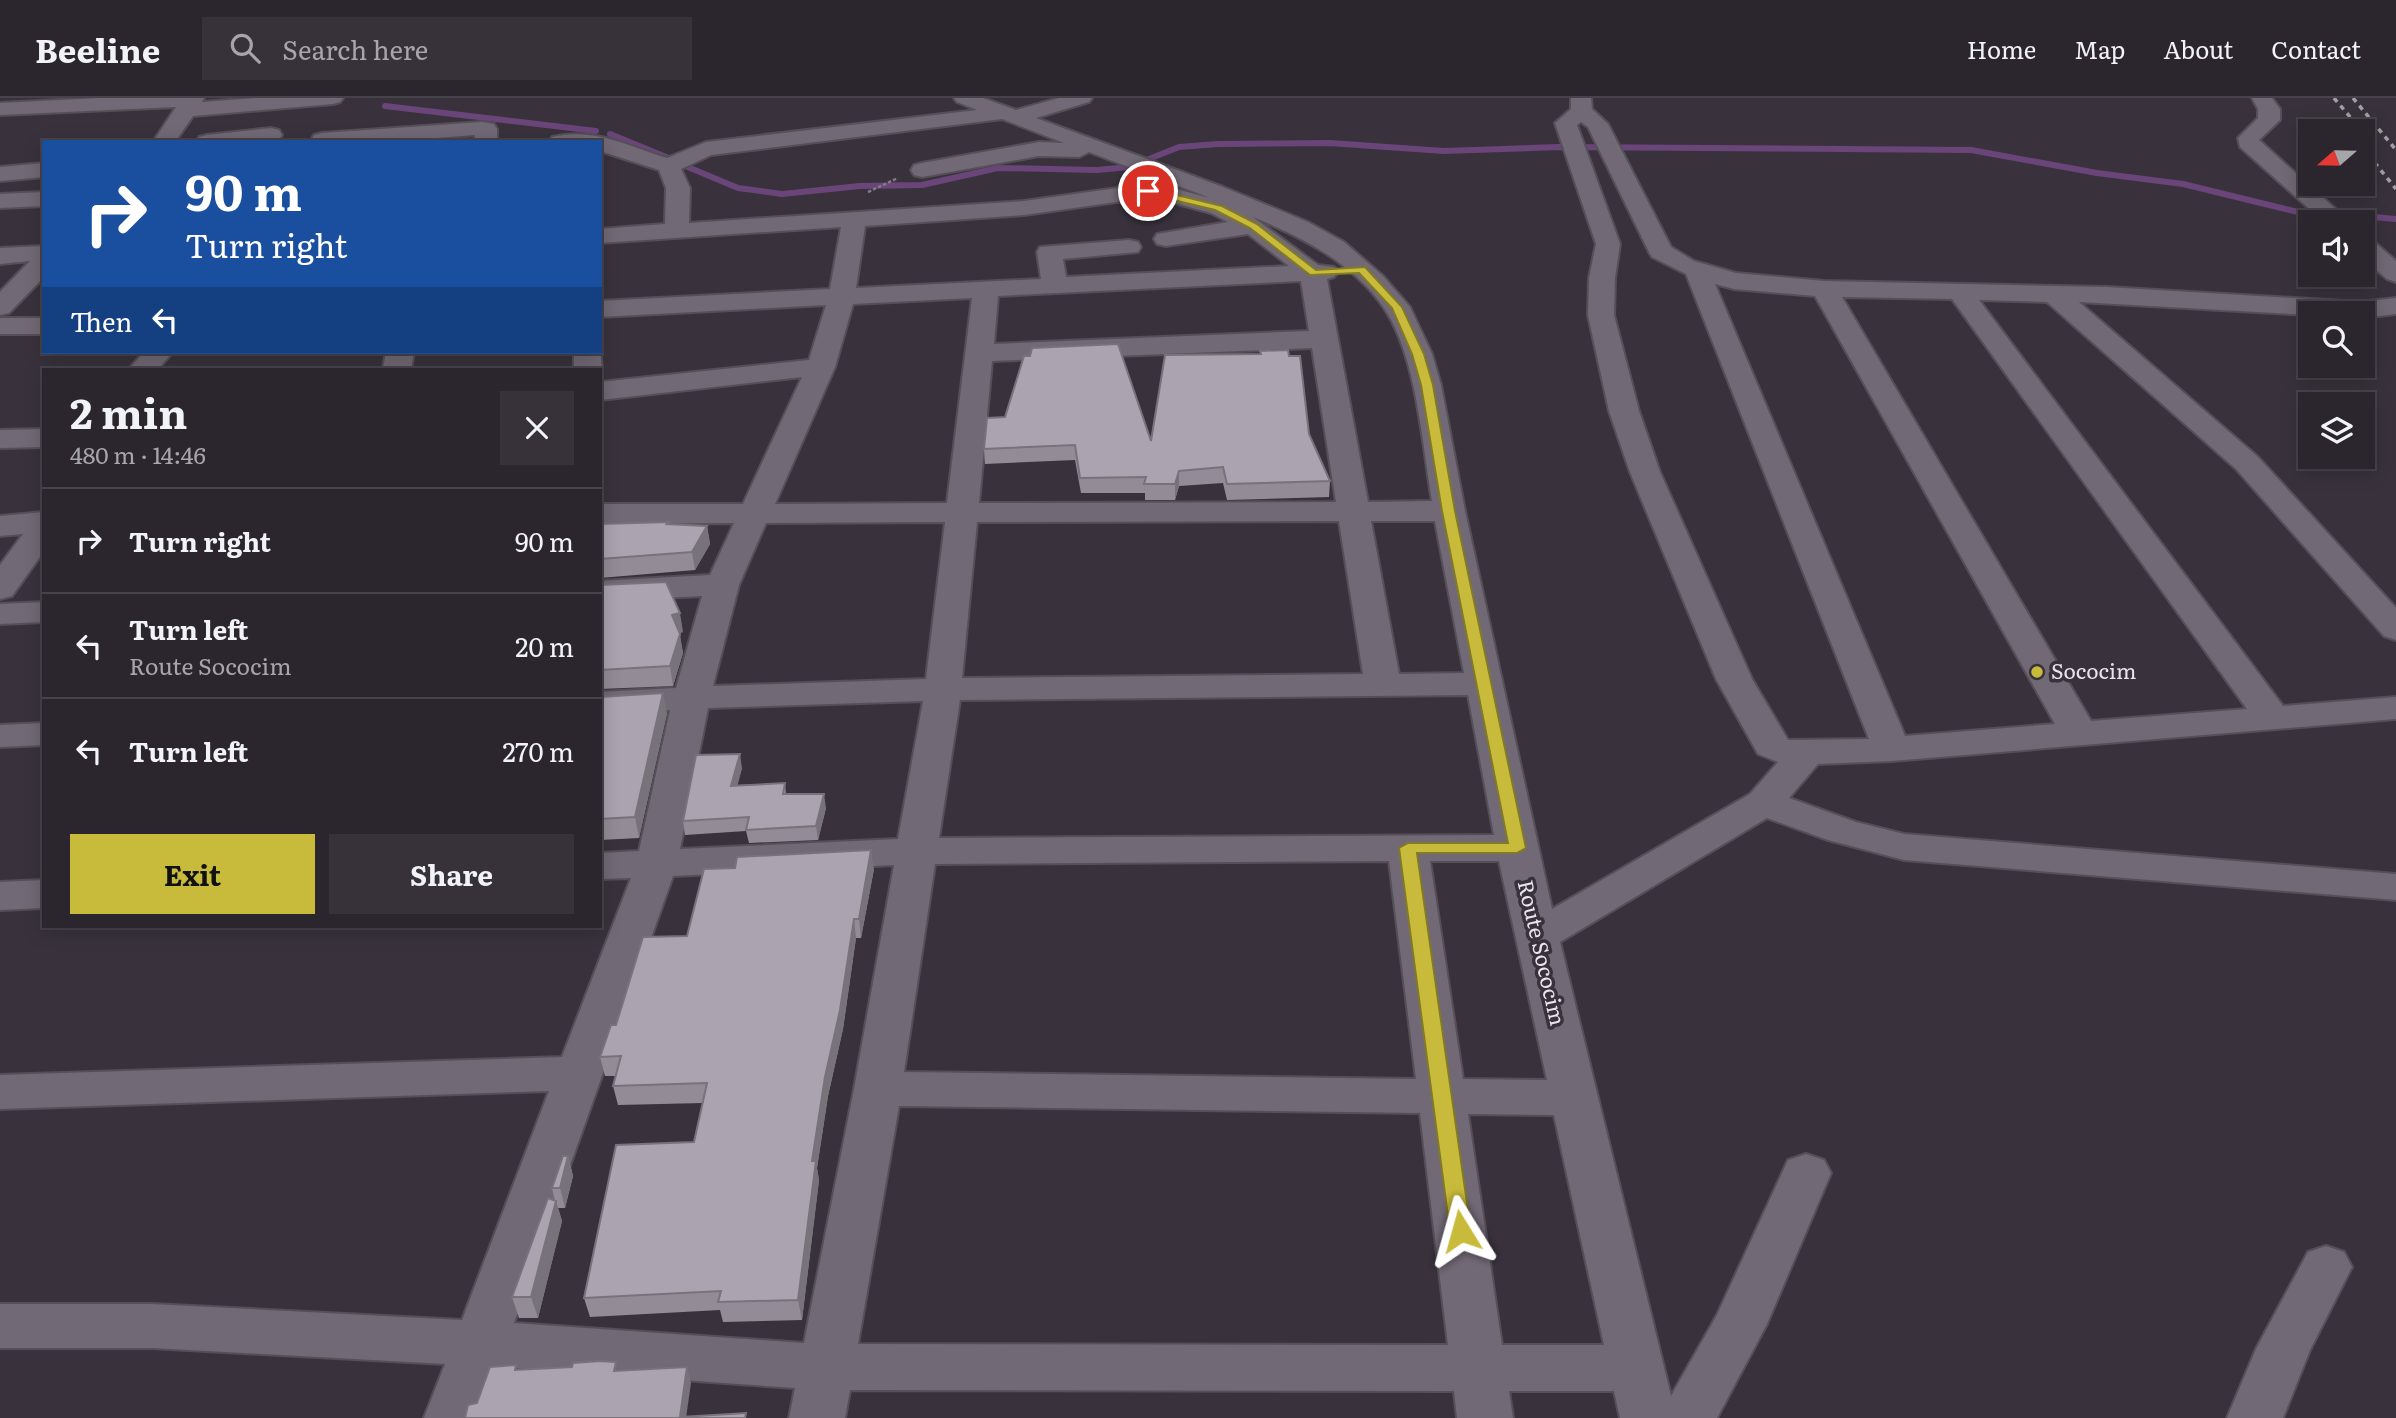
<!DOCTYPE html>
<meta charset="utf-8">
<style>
:root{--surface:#2b262e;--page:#37323a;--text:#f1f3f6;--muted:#a6a5aa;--line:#47434a;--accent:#c8bb3b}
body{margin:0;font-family:Literata,serif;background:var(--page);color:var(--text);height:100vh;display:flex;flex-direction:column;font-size:26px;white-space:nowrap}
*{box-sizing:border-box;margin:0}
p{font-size:23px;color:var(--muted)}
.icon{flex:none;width:38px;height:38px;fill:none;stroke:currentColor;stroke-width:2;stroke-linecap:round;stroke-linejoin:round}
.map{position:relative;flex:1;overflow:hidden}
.details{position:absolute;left:42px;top:270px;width:560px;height:560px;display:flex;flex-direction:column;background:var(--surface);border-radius:0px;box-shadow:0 4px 18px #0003,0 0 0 2px var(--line)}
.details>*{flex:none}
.banner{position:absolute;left:42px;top:42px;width:560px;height:214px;border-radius:0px;box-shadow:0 4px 18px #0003,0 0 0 2px var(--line);background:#1a4fa0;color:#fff;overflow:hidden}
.needle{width:46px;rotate:250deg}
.fabs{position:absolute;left:2298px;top:21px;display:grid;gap:14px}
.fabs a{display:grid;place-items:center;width:77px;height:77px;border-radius:0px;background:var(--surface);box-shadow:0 4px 18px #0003,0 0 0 2px var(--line);font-size:35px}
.pin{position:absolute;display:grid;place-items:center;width:60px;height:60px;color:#fff;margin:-30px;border:4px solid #fff;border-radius:50%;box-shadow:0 2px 7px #0007}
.me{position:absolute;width:77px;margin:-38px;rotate:352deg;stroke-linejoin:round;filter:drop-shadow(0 0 5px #0008)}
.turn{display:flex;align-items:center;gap:24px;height:147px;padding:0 28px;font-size:32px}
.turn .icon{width:91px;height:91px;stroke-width:2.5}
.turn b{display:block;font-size:49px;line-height:60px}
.then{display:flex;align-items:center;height:66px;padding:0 28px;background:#0003;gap:14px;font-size:26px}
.round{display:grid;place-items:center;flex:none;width:74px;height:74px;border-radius:0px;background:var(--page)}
.summary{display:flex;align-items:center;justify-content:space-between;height:119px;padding:0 28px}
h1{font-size:42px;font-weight:700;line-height:52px}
.primary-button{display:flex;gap:14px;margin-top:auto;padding:14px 28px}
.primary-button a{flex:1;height:80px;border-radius:0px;background:var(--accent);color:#111;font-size:28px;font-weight:700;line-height:80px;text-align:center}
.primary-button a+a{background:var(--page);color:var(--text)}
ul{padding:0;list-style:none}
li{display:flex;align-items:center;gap:21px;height:105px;padding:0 28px;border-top:2px solid var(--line)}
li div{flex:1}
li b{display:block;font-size:26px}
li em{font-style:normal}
header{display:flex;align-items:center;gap:42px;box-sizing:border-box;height:98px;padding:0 35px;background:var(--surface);border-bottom:2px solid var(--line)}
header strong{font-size:33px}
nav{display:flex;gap:38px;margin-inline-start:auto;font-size:24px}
.search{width:490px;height:63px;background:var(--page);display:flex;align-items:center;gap:18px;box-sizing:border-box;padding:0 24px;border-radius:0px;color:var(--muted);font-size:26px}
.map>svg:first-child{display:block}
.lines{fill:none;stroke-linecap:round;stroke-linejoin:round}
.stream{stroke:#6a4579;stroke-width:6}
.minor-casing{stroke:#554f58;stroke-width:4}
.path{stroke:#827b85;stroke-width:2.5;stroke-dasharray:3.5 2;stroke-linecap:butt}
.minor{fill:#716975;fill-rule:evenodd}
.rail{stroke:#a59fa8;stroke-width:3.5;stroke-dasharray:5 5;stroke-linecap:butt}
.wall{fill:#938c97}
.shaded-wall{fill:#78727b}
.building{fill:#aba3b0;stroke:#78727b;stroke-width:2}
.route{fill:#c8bb3b;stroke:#827a26;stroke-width:2}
.poi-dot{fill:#c8bb3b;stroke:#39323d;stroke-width:2.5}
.labels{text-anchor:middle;stroke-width:7;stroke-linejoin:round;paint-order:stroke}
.poi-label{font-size:21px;fill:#eae5ec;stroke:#39323d;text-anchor:start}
.street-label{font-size:21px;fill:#eae5ec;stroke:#39323d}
</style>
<header>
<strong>Beeline</strong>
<div class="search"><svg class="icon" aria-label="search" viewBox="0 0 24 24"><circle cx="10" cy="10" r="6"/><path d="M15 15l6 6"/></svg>Search here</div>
<nav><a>Home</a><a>Map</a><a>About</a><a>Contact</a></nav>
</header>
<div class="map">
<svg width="2396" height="1320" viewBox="0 0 2396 1320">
<rect width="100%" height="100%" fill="#39323d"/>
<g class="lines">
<g class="stream">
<path d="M385,8l211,25"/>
<path d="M610,36l66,27"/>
<path d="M683,67l55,23 44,6 78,-8 62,-1 76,-17 99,2 32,-3 50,-20 39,-3 112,-1 114,8 115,-4 412,3 126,23 86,11 123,30"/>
<path d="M2350,117l46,4"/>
</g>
<defs>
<g id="minor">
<path d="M99,0h105l-2,4 53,-4h88l-3,4 -7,2 -140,12 -18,26h-22l23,-35 -176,8v-12z"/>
<path d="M954,0h29l33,12 43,-12h33l-3,4 -53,16 187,69 85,35 36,20 39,34 27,31 22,47 9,31 24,126 87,398 198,-115 28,-32 -20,-8 -42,-75 -86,-207 -21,-61 -21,-96 1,-37 7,-34 -41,-121 16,-14v-11h20l1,11 16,15 63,123 23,14 42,12 88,8 283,6 253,15 36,-4v16l-34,4v-5l-52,2 -231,-13 179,155 138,151v32l-12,-4 -148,-167 -189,-167 -68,-2 304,406 113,-9v22l-504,42 -74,3 -29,34 67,24 48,12 492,40v26l-492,-40 -76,-20 -61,-22 -207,124 111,454 46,-81 71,-155 18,-6 18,6 7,13 -64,151 -50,94h-97l-6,-27h-105l4,27h-56l-3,-27 -604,-1 -5,28h-56l6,-30 -297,-21 -18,51h-56l21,-54 -293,-16h-152v-44h152l310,16 87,-229 -549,18v-34l562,-18 69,-179 -31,1v-26l39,-2 31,-141 -70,4v-22l76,-4 26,-92 -102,5v-20l110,-6 24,-52 -134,1v-20h143l59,-127 -202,23v-18l209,-22 17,-55 -226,12v-16l230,-12 11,-62 -241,16v-14l65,-5 1,-36 -7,-18 -59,-19v-9h-51l3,-5c42,-10 75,9 115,21l39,-16 271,-32 -20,-8zM1002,21l62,24 -25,-1 -117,21 -8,2 -3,5 3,5 8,2 117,-21 40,1 10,-5 121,46 -57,-15 -129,18 -335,22 1,-35 -9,-19 30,-14zM1581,24l7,5 61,125 3,5 34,17 183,465 -81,1 -36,-61 -92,-207 -21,-61 -25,-96 1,-37 5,-34 -43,-119zM1152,99l59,16 17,9 -71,12 -3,5 3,5 9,2 82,-12 41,32 -223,11 -3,-18 75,-7 3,-5 -3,-5 -9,-2 -89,7 -3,5 4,27 -185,9 9,-62 159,-11zM1253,119c49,20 100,46 131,91 33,49 38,136 48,193l-64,1 -41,-223 7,-2 4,-5 -4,-5 -16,-2zM1301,183l8,50 -315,13 4,-48zM1715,186l19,5 81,7 240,428 -150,12zM1842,199l110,2 295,410 -156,12zM972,200l-25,205 -172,1 60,-137 18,-63zM1312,250l24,154 -357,1 13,-142zM1339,423l24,153 -401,4 15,-156zM1371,423h64l29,152 -65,1zM945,424l-19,157 -213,7 26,-101 27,-62zM1468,597l26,140 -555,3 21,-138zM923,603l-25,138 -218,10 28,-141zM1389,763l27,218 -512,-7 31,-208zM1430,763h69l48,219 -84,-1zM894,767l-40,224 -50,254 -290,-20 159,-447zM899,1008l521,7 28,232 -590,-1zM1468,1016l86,1 50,230h-102z"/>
<path d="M2252,0h20l8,11v11l-21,20 91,82h-26l-84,-75 -2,-9 20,-20v-9z"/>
<path d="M482,24l12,2 3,5v13h-22v-7l-89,7 -75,-2 3,-5 8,-2z"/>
<path d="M271,30l8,2 3,5 -3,5 -83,2 3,-5 8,-2z"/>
<path d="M44,65v14l-44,4v-14z"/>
<path d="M44,94v14l-44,2v-14z"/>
<path d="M2362,139l9,2 25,22v21l-9,-3 -25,-21z"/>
<path d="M44,148v31l-35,36 -9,2v-23l30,-31 -30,3v-16z"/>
<rect x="0" y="220" width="44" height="16"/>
<path d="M600,252l2,19 -2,3v-3h-26v-17z"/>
<path d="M144,254h29l-15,17h-29z"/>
<path d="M386,254h28l-3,17h-28z"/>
<path d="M44,331v18l-44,1v-18z"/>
<path d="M44,414v39l-32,45 -12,3v-34l23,-31 -23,2v-20z"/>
<path d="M44,504v20l-44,2v-20z"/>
<path d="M44,625v22l-44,2v-22z"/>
<path d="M44,782v28l-44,2v-28z"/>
<path d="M2326,1148l18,6 8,15 -42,83 -27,68h-56l29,-69 52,-97z"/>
</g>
</defs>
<use href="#minor" class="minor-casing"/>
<path class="path" d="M868,94l30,-14"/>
<use href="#minor" class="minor"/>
<g class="rail">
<path d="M2334,0l28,33"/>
<path d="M2353,0l43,52"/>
<path d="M2362,49l34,42"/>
</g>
</g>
<g class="wall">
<path d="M1260,253l49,83 21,47 -1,16 -102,3 -4,-17 -44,3 -4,14h-30v-7h-64l-6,-33 -90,4 -1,-15 21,-32 25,-61 121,85 109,-87z"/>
<path d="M600,426h69l38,2 3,18 -15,26 -95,8z"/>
<path d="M600,487l83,47 -4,1 4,20 -10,33 -73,3z"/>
<path d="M600,599l67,16 -28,125 -39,2z"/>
<path d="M742,670l-5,17 48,-2 1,11 40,14 -8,32 -69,3 -3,-12 -61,4 -2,-14z"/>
<path d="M874,771l-13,69h-5l-13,91 -15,67 -11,72 2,12 -17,140 -79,2 -3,-12 -130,7 -6,-19 110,-156 9,-39 -85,2 -5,-19 3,-10h-11l-5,-19 16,-32 71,-89z"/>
<path d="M568,1058l5,20 -8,32h-7l4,13 -24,97h-19l-7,-21 43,-96 -3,-13z"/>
</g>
<g class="shaded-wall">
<path d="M1179,373v15l-4,14v-16z"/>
<path d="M707,428l3,18 -15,26 -3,-18z"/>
<path d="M680,515l3,19 -8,2 -3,-19z"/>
<path d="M680,536l3,19 -10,33 -3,-20z"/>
<path d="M663,595l4,20 -28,125 -4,-21z"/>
<path d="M740,656l2,14 -8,31 -3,-13z"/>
<path d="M824,696l2,14 -8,32 -2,-14z"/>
<path d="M871,752l3,19 -13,69 -2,-19z"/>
<path d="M854,821l2,19 -13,91 -15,67 -11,72 2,12 -17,140 -4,-20 14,-139 13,-84z"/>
<path d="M568,1058l5,20 -8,32 -5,-20z"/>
<path d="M556,1103l6,20 -24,97 -7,-21z"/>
<path d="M687,1269l4,16 -5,35 -6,-1z"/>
</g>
<g class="building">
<path d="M1118,246l33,97 14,-86 96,-1 -1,-3 28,-1 1,6h11l9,78 21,47 -103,3 -4,-17 -44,4 -4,13h-31l2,-7 -66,1 -5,-33 -91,4 3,-31 18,-1 19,-61h6l2,-8z"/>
<path d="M669,424l-2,2 40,2 -15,26 -92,7v-35z"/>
<path d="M666,484l14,31 -8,2 8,19 -10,32 -70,4v-85z"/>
<path d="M663,595l-28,124 -35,2v-122z"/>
<path d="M740,656l-9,32 54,-3 -2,11h41l-8,32 -70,4 3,-13 -66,4 13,-66z"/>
<path d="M871,752l-12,69h-5l-14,91 -15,67 -13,84h4l-18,139 -80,2 3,-11 -137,7 32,-153 78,-3 13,-59 -94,3 8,-30 -21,1 11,-32h5l27,-88 44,-1 17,-67 31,-1 2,-11z"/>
<path d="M563,1058h5l-8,32h-8z"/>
<path d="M548,1100l8,3 -25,96h-19z"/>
<path d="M600,1263l16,1 -2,9 73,-4 -7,50 66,-4 -1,5h-280l3,-13 9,-2 13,-36 26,-2 -1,5 57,-3 1,-4z"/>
</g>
<path class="route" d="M1148,90l74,18 35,18 59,46 49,-3 37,40 22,47 9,31 22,126 71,337 -9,5h-100l54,378 -3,6 -7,2 -8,-2 -3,-6 -51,-383 9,-5h100l-66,-332 -21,-126 -9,-31 -20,-46 -33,-35 -49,2 -60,-47 -35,-18 -71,-17 -1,-2z"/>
<circle class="poi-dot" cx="2037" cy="574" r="7"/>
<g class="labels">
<g class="poi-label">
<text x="2051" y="581">Sococim</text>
</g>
<g class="street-label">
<text transform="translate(1541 855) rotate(77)" y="7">Route Sococim</text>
</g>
</g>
</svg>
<div class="fabs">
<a><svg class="needle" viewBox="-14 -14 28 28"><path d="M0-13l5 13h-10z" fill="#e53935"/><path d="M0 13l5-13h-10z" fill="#a6a5aa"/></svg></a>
<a><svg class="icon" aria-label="sound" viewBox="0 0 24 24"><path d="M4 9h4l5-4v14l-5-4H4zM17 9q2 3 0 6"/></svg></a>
<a><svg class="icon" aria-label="search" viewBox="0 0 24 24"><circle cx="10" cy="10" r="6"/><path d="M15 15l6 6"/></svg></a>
<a><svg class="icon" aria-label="layers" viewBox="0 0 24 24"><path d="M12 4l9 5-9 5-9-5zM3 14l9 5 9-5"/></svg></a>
</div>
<div class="pin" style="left:1148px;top:93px;background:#d93025"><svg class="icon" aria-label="arrive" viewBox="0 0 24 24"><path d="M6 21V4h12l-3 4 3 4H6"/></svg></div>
<svg class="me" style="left:1461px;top:1133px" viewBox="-20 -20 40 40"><path d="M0-17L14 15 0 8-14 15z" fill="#c8bb3b" stroke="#fff" stroke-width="4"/></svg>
<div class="banner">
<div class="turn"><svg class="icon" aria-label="right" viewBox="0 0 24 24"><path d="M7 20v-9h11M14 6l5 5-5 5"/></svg><div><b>90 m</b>Turn right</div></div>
<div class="then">Then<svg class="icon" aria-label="left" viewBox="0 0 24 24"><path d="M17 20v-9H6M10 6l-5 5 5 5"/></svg></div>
</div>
<section class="details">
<div class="summary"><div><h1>2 min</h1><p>480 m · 14:46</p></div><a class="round"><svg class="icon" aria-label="close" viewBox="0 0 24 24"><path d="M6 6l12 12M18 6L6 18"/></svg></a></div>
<ul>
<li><svg class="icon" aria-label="right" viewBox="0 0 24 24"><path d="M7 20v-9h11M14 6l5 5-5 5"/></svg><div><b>Turn right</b></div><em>90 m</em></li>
<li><svg class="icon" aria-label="left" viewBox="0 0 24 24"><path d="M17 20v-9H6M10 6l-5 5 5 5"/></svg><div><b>Turn left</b><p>Route Sococim</p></div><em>20 m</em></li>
<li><svg class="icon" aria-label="left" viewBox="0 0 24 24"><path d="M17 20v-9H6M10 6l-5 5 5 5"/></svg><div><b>Turn left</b></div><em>270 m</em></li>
</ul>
<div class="primary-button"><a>Exit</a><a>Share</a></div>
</section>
</div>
